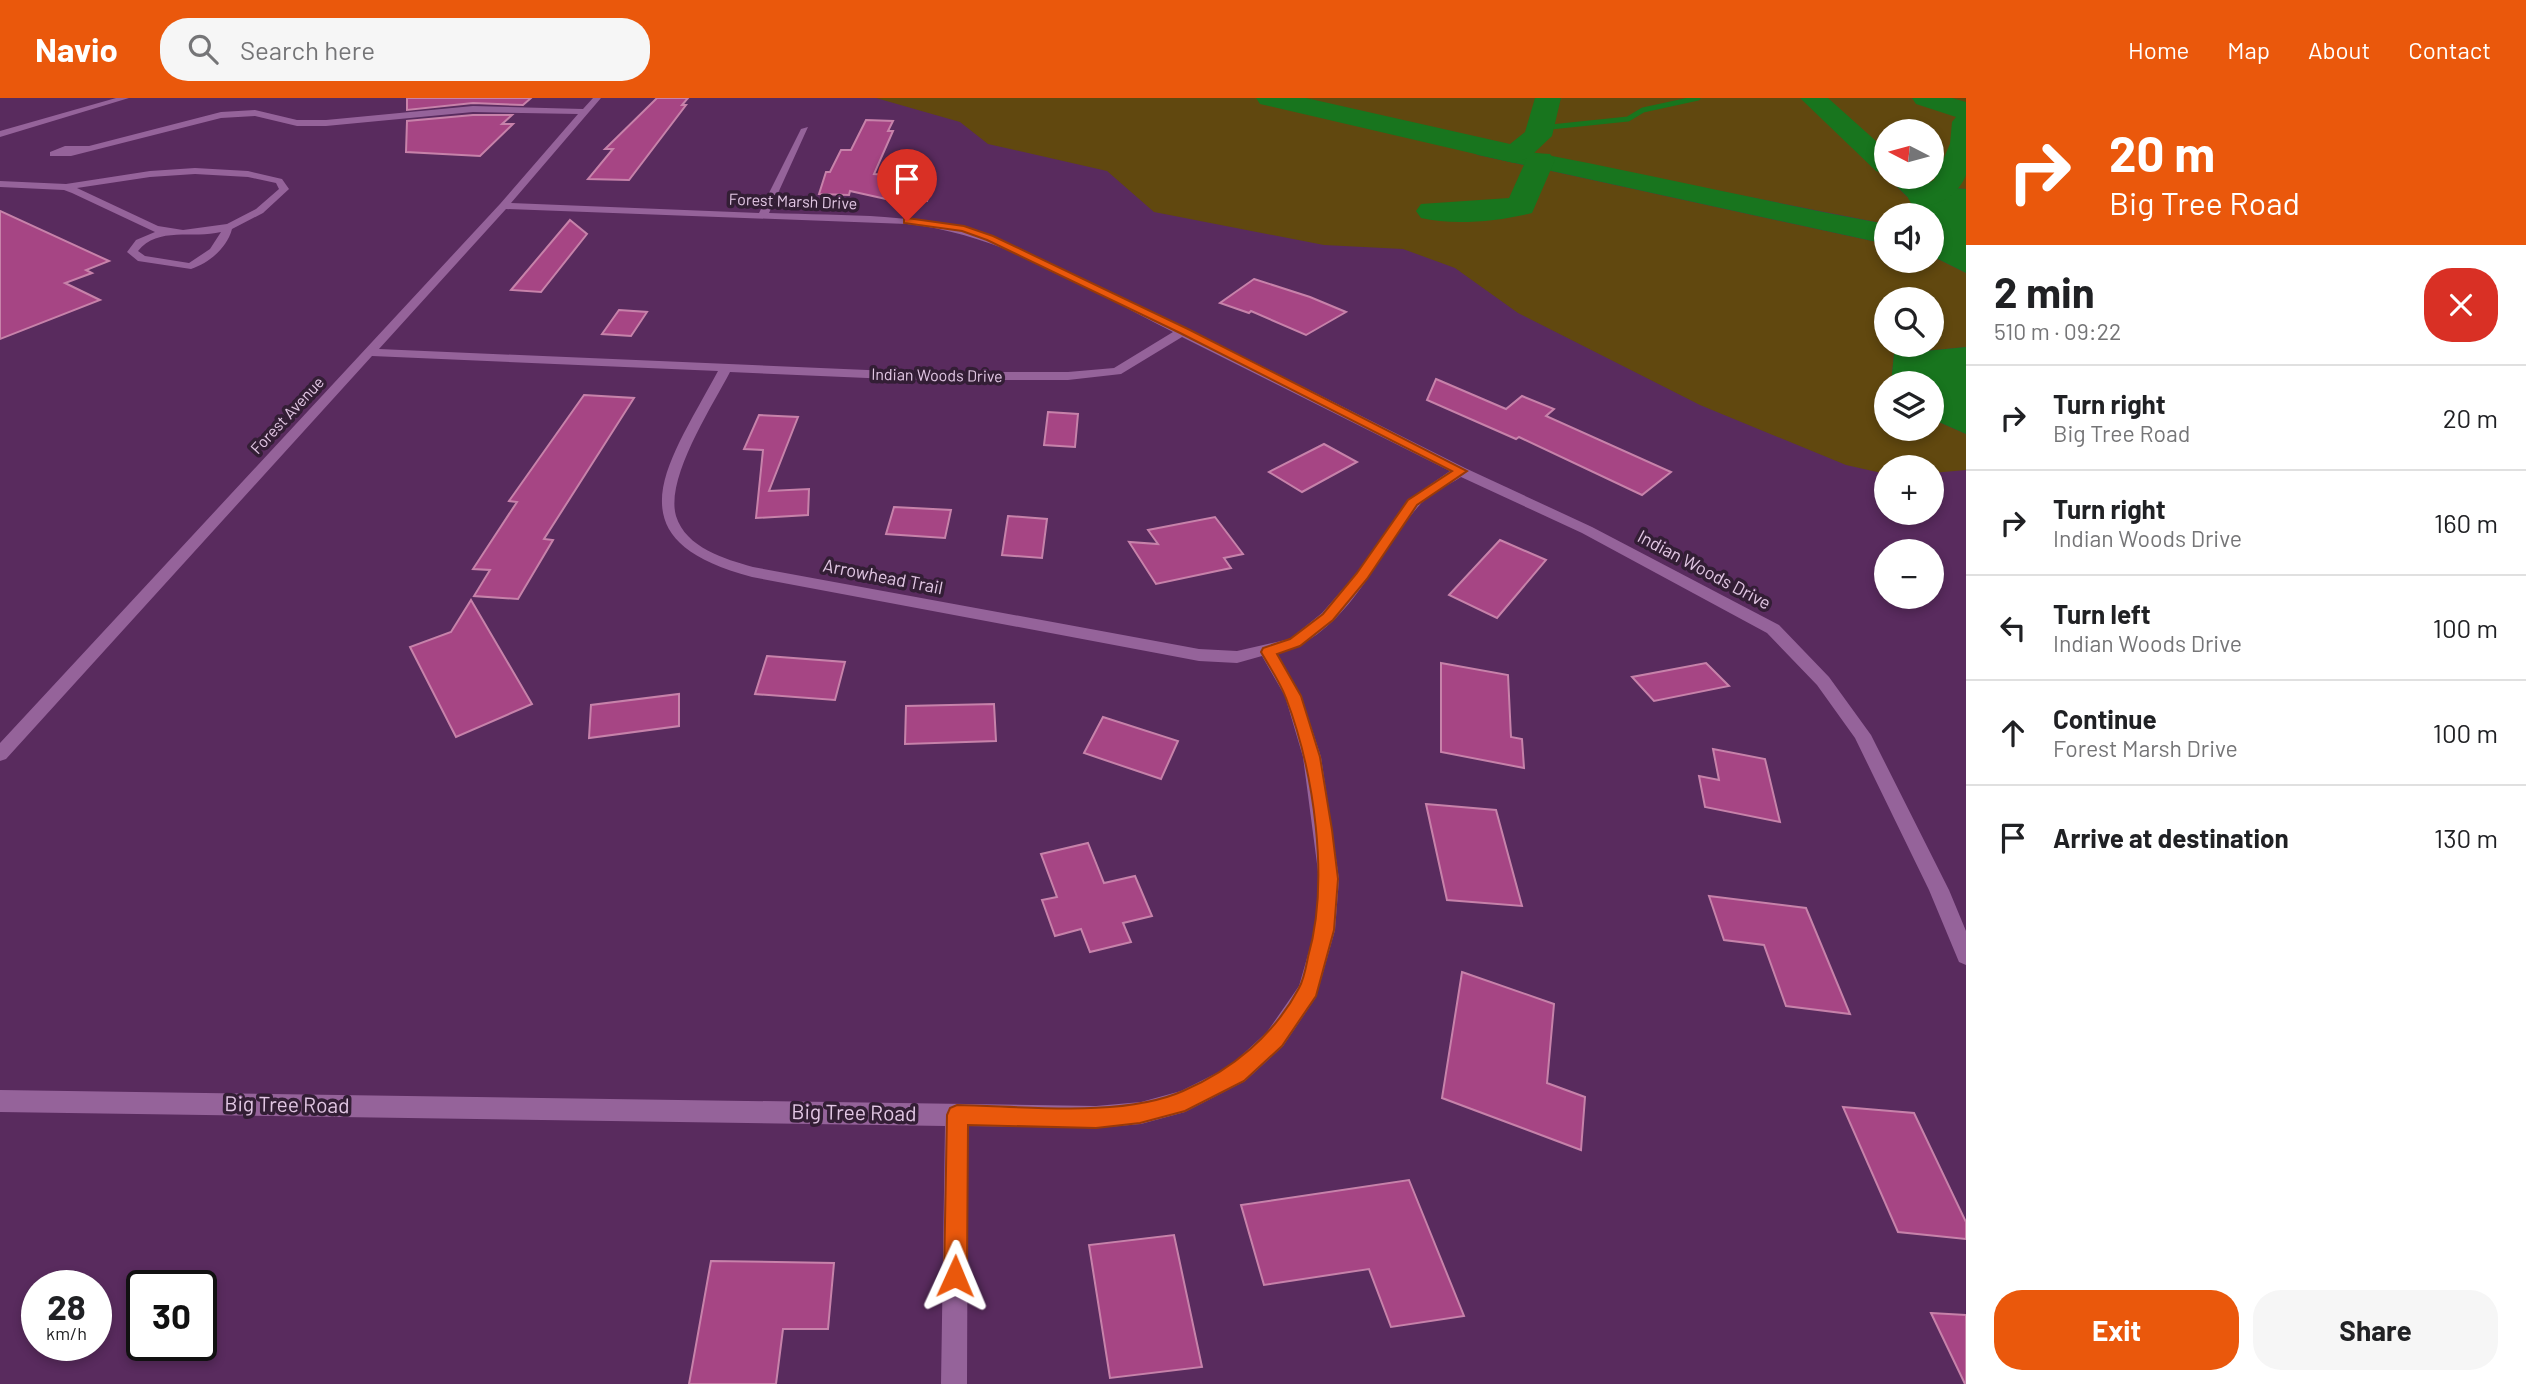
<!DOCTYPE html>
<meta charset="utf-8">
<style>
:root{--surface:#fff;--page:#f6f6f6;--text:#202124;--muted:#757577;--line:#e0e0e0;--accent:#ea580c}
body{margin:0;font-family:Barlow,sans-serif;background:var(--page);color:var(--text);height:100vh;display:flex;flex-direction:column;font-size:26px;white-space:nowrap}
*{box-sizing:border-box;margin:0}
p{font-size:23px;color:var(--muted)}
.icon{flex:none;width:38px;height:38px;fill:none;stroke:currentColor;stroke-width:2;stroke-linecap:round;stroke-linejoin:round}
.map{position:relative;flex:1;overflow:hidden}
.drawer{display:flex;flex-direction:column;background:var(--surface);width:560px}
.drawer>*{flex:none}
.hud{background:#ea580c;color:#fff;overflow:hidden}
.needle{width:46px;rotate:276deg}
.buttons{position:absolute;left:1874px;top:21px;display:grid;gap:14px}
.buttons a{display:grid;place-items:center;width:70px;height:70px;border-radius:50%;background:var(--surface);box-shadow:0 4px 10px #0003;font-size:35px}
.speed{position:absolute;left:21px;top:1172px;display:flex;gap:14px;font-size:35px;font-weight:700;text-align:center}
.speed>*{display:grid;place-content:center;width:91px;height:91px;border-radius:50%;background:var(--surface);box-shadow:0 4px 10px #0003;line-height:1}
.speed small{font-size:18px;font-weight:400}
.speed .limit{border:4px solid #111;border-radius:10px;background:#fff;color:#111}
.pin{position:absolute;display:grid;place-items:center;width:60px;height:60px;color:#fff;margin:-72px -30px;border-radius:50% 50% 50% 0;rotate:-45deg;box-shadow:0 0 7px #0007}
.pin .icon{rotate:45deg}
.me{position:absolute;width:77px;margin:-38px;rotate:1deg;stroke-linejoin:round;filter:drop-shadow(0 0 5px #0008)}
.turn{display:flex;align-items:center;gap:24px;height:147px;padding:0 28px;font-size:32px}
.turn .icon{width:91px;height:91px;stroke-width:2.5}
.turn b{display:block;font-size:49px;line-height:60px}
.round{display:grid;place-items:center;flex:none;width:74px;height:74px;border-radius:28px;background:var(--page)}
.overview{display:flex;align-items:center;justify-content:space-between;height:119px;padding:0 28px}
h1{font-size:42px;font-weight:700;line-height:52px}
.cta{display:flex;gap:14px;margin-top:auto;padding:14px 28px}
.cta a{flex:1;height:80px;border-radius:28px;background:var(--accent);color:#fff;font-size:28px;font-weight:700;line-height:80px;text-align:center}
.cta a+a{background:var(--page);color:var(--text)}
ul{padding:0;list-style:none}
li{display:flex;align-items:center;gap:21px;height:105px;padding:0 28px;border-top:2px solid var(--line)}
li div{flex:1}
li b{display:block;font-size:26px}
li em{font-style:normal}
header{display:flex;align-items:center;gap:42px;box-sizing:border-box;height:98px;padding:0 35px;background:var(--accent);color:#fff}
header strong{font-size:33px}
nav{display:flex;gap:38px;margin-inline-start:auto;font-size:24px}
.search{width:490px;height:63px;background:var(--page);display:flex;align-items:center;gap:18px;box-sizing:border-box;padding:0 24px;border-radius:28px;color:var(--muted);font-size:26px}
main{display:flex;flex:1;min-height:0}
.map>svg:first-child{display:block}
.green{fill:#61480f;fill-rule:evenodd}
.water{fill:#18751e}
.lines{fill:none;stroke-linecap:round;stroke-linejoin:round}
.stream{stroke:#18751e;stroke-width:5}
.river{fill:#18751e;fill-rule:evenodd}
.building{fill:#a64584;stroke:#c782aa;stroke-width:2}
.minor{fill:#95639a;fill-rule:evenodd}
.route{fill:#ea580c;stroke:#983908;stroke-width:2}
.labels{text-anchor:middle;stroke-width:7;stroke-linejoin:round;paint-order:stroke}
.far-street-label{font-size:16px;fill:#e2c7e4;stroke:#331e35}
.street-label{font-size:18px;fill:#e2c7e4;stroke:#331e35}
.near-street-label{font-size:21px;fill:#e2c7e4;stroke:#331e35}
</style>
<header>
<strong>Navio</strong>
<div class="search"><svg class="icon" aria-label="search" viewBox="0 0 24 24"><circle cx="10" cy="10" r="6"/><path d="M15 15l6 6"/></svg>Search here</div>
<nav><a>Home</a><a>Map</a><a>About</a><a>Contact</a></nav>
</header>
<main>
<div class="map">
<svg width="1966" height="1286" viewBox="0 0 1966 1286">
<rect width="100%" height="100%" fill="#592b5e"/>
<path class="green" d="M876,0h1090v91l-47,-4 -11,-8h24v-46h-46v29l-32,-25 14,24 58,56h-40v9l-446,-88 38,19 408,89v17h46v-5l34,17v74l-72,7 -3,29h-5v46h46v-10l34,15v36l-34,3v-6h-46v7l-40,-9 -146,-60 -182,-92 -63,-45 -52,-19 -79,-4 -170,-33 -47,-41 -119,-27 -28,-22zM1886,201h46v46h-46z"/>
<g class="water">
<path d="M1437,37c150,25 299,61 449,89v20l-408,-89z"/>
<path d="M1887,79h21l11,8 47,4v84l-34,-17v-41h-6z"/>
<path d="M1966,249v87l-34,-15v-36h-41l3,-29z"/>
</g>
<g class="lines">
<path class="stream" d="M1541,30l87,-9 15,-9 55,-12"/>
<g class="river">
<path d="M1256,0h50l204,46 15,-12 10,-34h26l-9,38 -18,17 16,1 5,6 -23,53c-33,8 -78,13 -111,5l-5,-7 5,-7 88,-6 18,-40 -13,5 -254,-59z"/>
<path d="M1800,0h28l58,52v24l-10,-3z"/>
<path d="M1912,0h40l14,4v73c-8,21 -32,35 -54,30l-4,-7 4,-7 22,-11 16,-36 2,-22 4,-5 -40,-13z"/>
</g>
</g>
<g class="building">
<path d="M407,0h124l-8,7 -50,-2 -66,7z"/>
<path d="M657,0h31l-6,7h4l-57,75 -41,-1 25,-30h-8z"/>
<path d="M473,17h39l-10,9h11l-33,32 -74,-4 1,-31z"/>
<path d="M866,22l27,1 -5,10h5l-19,43 61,3 -8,24 -41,-2 -36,-8 -1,4 -30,-1 7,-22h4l11,-22h10z"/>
<path d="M0,113l109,50 -23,9 6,3 -27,10 35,17 -100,39z"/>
<path d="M570,122l17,14 -46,58 -30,-2z"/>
<path d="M1254,181l56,18 36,15 -40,23 -55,-24 -2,2 -29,-10z"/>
<path d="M619,212l28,2 -16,24 -29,-2z"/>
<path d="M1436,281l70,30 16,-13 32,13 -8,7 125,56 -29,23 -123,-58 -3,2 -89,-39z"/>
<path d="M584,297l50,3 -90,141 9,1 -35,59 -44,-3 16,-26 -17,-1 44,-67 -8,-1z"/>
<path d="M1048,314l30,2 -3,33 -31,-2z"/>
<path d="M759,317l39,2 -29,74 40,-2 -1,26 -52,3 7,-68 -19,-1z"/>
<path d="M1324,346l33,18 -55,30 -33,-20z"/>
<path d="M894,409l57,3 -6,28 -59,-4z"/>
<path d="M1008,418l39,3 -5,39 -40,-3z"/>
<path d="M1215,419l28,37 -19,4 7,10 -75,16 -27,-42 29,2 -10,-14z"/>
<path d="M1500,442l46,20 -49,58 -48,-23z"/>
<path d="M471,502l61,104 -76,33 -46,-90 41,-15z"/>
<path d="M767,558l78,6 -10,38 -80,-6z"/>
<path d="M1441,565l67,12 3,62 11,2 2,29 -83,-16z"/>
<path d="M1706,565l23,23 -75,15 -22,-24z"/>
<path d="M679,596v32l-90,12 2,-33z"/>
<path d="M994,606l2,37 -91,3 1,-38z"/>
<path d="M1103,619l75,24 -17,38 -77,-26z"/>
<path d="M1713,651l52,10 15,63 -75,-15 -6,-31 20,4z"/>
<path d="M1426,706l70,6 26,96 -75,-6z"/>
<path d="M1088,745l16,40 31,-7 17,40 -29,7 8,19 -41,10 -9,-23 -26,7 -13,-36 15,-3 -16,-43z"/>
<path d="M1709,798l97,12 44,106 -64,-8 -22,-61 -40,-5z"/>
<path d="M1462,874l92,32 -7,79 38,14 -4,53 -139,-52z"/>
<path d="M1843,1009l71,6 52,109v17l-68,-7z"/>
<path d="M1409,1082l55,136 -73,11 -22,-58 -105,16 -23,-80z"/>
<path d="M1174,1137l28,132 -92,11 -21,-133z"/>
<path d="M711,1163l123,2 -6,66h-45l-7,55h-87z"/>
<path d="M1931,1215l35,2v69h-1z"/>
</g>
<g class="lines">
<g class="minor">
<path d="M116,0h13l-129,39v-6z"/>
<path d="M593,0h8l-90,105 248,10 42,-84 7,-2 -39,86c77,3 155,-1 229,26l190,90 277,139 127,59 187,98 50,52 42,58 78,155 17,41v34l-7,-3 -30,-72 -74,-152 -38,-53 -50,-52 -185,-100 -121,-56c-14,9 -34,18 -44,31 -43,51 -70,128 -140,145l24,43 20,61 18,122 -4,51 -19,67 -33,49 -38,35 -60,31 -44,12 -45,4 -128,-2 -1,258h-26l4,-258 -945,-14v-22l1096,16 45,-4 40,-11 48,-24 38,-35 32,-46 16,-56 4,-51 -16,-122 -18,-61 -23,-40 -25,7 -38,-2 -447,-84c-144,-38 -84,-113 -34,-206l-346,-15 -366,403 -6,2v-18l500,-539 78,-90 -105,-2 -147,14h-29l-42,-10 -34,2 -150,38h-21v-4l15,-6h24l132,-34 34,-2 42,10h29l147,-14 110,3zM506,111l401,15c96,10 182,66 266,108l-59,36 -46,4h-154l-535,-23zM1182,239l268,134 -42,29 -51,73 -35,40 -32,26 -53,12 -38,-2 -446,-82c-28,-8 -67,-19 -77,-51 -11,-38 37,-111 54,-144l184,8h154l53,-6z"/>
<path d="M195,70l53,3 34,8 7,10 -26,24 -31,16c-5,19 -23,34 -41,40l-53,-8 -11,-9 9,-12 19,-8 -83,-39 -8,-3 -64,-3v-6l66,3 84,-13zM195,76l53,3 28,6 3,6 -23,20 -29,15 -44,6 -25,-4 -81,-38 73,-11zM221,134l-11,17 -21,14 -44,-7 -7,-5c20,-25 55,-12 83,-19z"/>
</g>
</g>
<path class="route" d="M907,120l57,8 29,10 195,93 279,142 -50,34 -50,74 -34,41 -33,26 -23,8 24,42 19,61 12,73 6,49 -4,51 -18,66 -34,50 -38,35 -59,30 -45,12 -44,5 -128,-3 -1,151 -4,8 -8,4 -8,-4 -3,-8 3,-161 3,-7 7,-3c66,1 165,13 226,-14 49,-21 91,-56 116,-103 5,-9 7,-21 9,-31 22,-76 6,-185 -22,-259 -6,-16 -17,-32 -25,-46l2,-4 27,-9 33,-25 34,-41 51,-73 44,-29 -272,-138 -193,-93 -25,-9 -58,-8v-4z"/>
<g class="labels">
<g class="far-street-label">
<text transform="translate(793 103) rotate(2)" y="6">Forest Marsh Drive</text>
<text transform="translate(937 277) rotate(1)" y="6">Indian Woods Drive</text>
<text transform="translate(287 317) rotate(-47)" y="6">Forest Avenue</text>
</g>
<g class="street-label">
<text transform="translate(1704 472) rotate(28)" y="6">Indian Woods Drive</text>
<text transform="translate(883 479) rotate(11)" y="6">Arrowhead Trail</text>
</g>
<g class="near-street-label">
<text transform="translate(287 1007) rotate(1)" y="7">Big Tree Road</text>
<text transform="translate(854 1015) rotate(1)" y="7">Big Tree Road</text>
</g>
</g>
</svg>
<div class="buttons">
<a><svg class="needle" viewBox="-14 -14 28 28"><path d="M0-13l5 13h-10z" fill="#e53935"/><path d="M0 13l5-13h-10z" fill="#757577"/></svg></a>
<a><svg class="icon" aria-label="sound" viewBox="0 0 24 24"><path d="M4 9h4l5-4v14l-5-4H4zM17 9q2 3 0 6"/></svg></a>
<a><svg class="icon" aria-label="search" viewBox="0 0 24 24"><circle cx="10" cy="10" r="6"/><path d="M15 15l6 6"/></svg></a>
<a><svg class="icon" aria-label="layers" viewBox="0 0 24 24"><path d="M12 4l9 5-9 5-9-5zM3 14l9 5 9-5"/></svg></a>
<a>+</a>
<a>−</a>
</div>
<div class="speed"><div>28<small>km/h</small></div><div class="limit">30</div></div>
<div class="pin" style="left:907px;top:123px;background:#d93025"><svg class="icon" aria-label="arrive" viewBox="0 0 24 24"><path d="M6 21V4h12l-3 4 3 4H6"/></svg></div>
<svg class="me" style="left:955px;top:1178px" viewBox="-20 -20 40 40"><path d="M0-17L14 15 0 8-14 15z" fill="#ea580c" stroke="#fff" stroke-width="4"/></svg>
</div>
<section class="drawer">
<div class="hud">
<div class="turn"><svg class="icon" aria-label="right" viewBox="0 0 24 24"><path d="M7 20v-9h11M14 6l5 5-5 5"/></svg><div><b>20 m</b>Big Tree Road</div></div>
</div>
<div class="overview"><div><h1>2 min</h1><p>510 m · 09:22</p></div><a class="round" style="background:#d93025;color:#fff"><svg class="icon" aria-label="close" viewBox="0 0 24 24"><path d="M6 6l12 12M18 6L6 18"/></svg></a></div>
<ul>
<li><svg class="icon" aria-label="right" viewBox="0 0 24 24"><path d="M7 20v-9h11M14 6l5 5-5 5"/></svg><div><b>Turn right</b><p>Big Tree Road</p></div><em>20 m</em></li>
<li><svg class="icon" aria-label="right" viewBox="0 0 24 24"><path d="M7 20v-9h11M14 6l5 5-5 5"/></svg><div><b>Turn right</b><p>Indian Woods Drive</p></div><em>160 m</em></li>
<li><svg class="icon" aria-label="left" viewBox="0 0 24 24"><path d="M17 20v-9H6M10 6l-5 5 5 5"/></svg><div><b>Turn left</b><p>Indian Woods Drive</p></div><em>100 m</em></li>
<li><svg class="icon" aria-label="ahead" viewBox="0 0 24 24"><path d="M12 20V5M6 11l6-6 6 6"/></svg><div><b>Continue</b><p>Forest Marsh Drive</p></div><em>100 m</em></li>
<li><svg class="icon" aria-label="arrive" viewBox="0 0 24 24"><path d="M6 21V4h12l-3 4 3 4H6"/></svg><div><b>Arrive at destination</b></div><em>130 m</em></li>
</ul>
<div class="cta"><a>Exit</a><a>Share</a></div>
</section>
</main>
